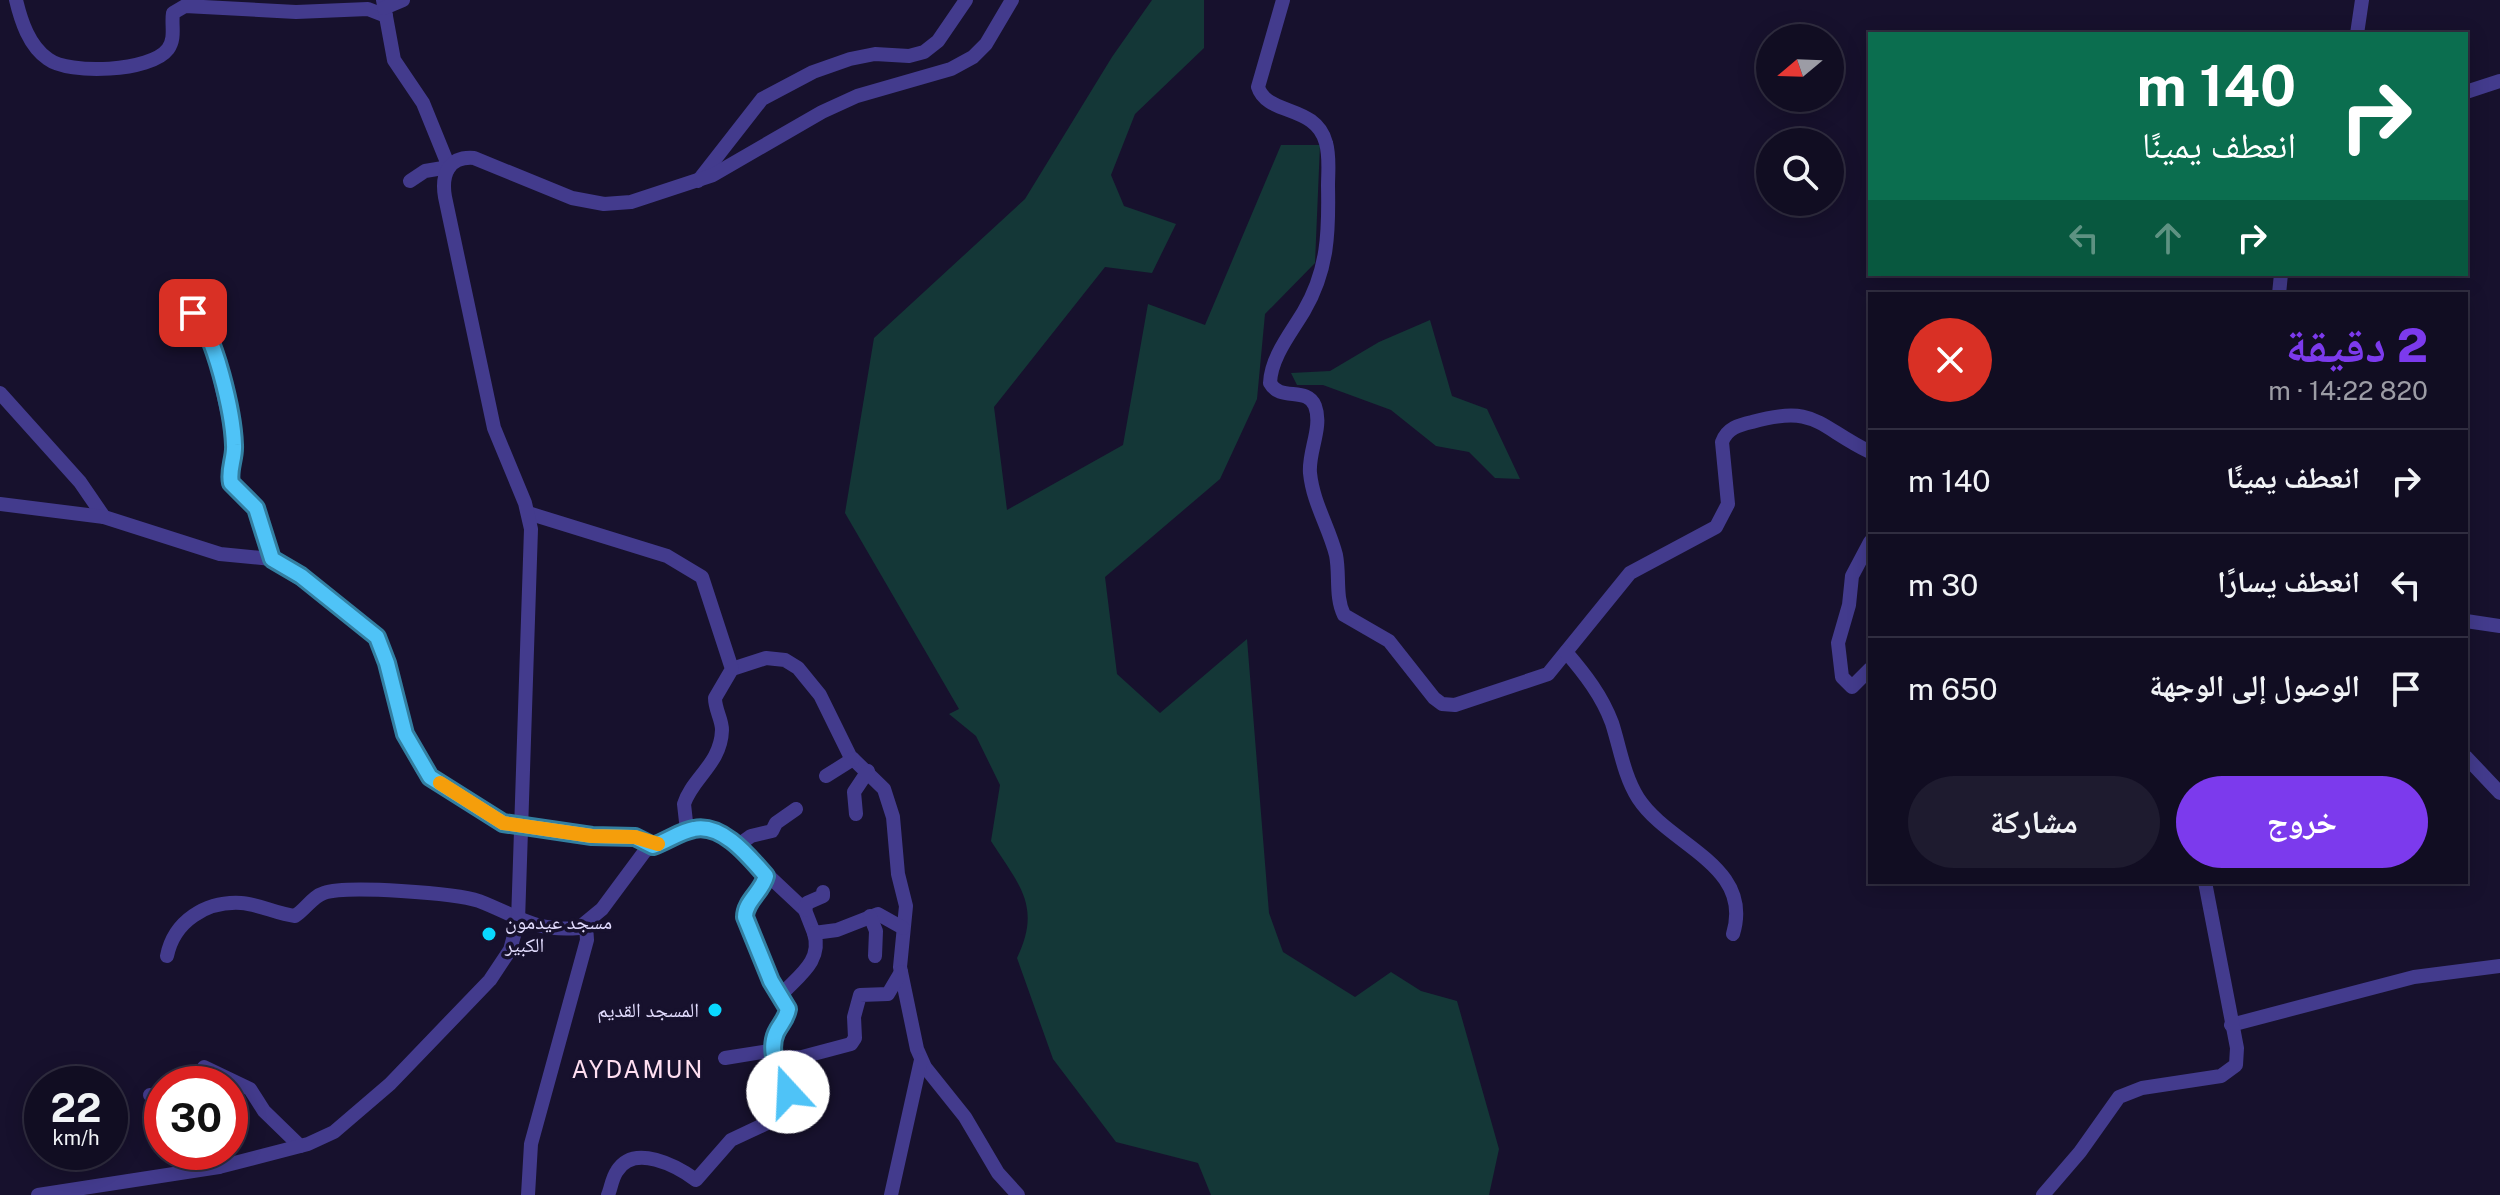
<!DOCTYPE html>
<html lang="ar">
<meta charset="utf-8">
<style>
:root{--surface:#110d22;--page:#1e1b2f;--text:#f1f3f6;--muted:#9c9ca5;--line:#302d40;--accent:#7c3aed}
body{margin:0;font-family:"Public Sans","Noto Naskh Arabic",sans-serif;background:var(--page);color:var(--text);direction:rtl;height:100vh;display:flex;flex-direction:column;font-size:30px;white-space:nowrap}
*{box-sizing:border-box;margin:0}
p{font-size:26px;color:var(--muted)}
.icon{flex:none;width:44px;height:44px;fill:none;stroke:currentColor;stroke-width:2;stroke-linecap:round;stroke-linejoin:round}
.map{position:relative;flex:1;overflow:hidden;direction:ltr}
.drawer{position:absolute;left:1868px;top:292px;width:600px;height:592px;display:flex;flex-direction:column;background:var(--surface);border-radius:0px;box-shadow:0 4px 20px #0003,0 0 0 2px var(--line);direction:rtl}
.drawer>*{flex:none}
.top-card{position:absolute;left:1868px;top:32px;width:600px;height:244px;border-radius:0px;box-shadow:0 4px 20px #0003,0 0 0 2px var(--line);direction:rtl;background:#0b6e4f;color:#fff;overflow:hidden}
.needle{width:52px;rotate:251deg}
.buttons{position:absolute;left:1756px;top:24px;display:grid;gap:16px}
.buttons a{display:grid;place-items:center;width:88px;height:88px;border-radius:50%;background:var(--surface);box-shadow:0 4px 20px #0003,0 0 0 2px var(--line);font-size:40px}
.speed{position:absolute;left:24px;top:1066px;display:flex;gap:16px;font-size:40px;font-weight:700;text-align:center}
.speed>*{display:grid;place-content:center;width:104px;height:104px;border-radius:50%;background:var(--surface);box-shadow:0 4px 20px #0003,0 0 0 2px var(--line);line-height:1}
.speed small{font-size:20px;font-weight:400}
.speed .limit{border:12px solid #d22;background:#fff;color:#111}
.pin{position:absolute;display:grid;place-items:center;width:68px;height:68px;color:#fff;margin:-34px;border-radius:16px;box-shadow:0 4px 12px #0006}
.me{position:absolute;width:88px;margin:-44px;rotate:340deg;stroke-linejoin:round;filter:drop-shadow(0 0 6px #0008)}
.turn{display:flex;align-items:center;gap:28px;height:168px;padding:0 40px;font-size:36px}
.turn .icon{width:104px;height:104px;stroke-width:2.5}
.turn b{display:block;font-size:56px;line-height:68px}
.lanes{display:flex;align-items:center;height:76px;padding:0 40px;background:#0003;justify-content:center;gap:40px;direction:ltr}
.lanes .off{opacity:.35}
.round{display:grid;place-items:center;flex:none;width:84px;height:84px;border-radius:42px;background:var(--page)}
.headline{display:flex;align-items:center;justify-content:space-between;height:136px;padding:0 40px}
h1{font-size:48px;font-weight:800;line-height:60px;color:var(--accent)}
.button{display:flex;gap:16px;margin-top:auto;padding:16px 40px}
.button a{flex:1;height:92px;border-radius:48px;background:var(--accent);color:#fff;font-size:32px;font-weight:800;line-height:92px;text-align:center}
.button a+a{background:var(--page);color:var(--text)}
ul{padding:0;list-style:none}
li{display:flex;align-items:center;gap:24px;height:104px;padding:0 40px;border-top:2px solid var(--line)}
li div{flex:1}
li b{display:block;font-size:30px}
li em{font-style:normal}
.map>svg:first-child{display:block}
.green{fill:#143737}
.lines{fill:none;stroke-linecap:round;stroke-linejoin:round}
.minor{stroke:#433b8d;stroke-width:14}
.route-casing{stroke:#337fa1;stroke-width:20}
.route{stroke:#4fc3f7;stroke-width:14}
.slow{stroke:#f59e0b;stroke-width:14}
.poi-dot{fill:#09d8ff;stroke:#17112d;stroke-width:3}
.labels{text-anchor:middle;stroke-width:7;stroke-linejoin:round;paint-order:stroke}
.poi-label{font-size:20px;fill:#e3ddff;stroke:#17112d;text-anchor:start}
.quarter-label{font-size:24px;letter-spacing:2px;fill:#ffdff1;stroke:#17112d}
</style>
<div class="map">
<svg width="2500" height="1195" viewBox="0 0 2500 1195">
<rect width="100%" height="100%" fill="#17112d"/>
<g class="green">
<path d="M1152,0h52v48l-69,66 -24,61 13,31 52,18 -24,49 -47,-6 -111,140 13,103 116,-65 25,-141 57,21 76,-180h39l-5,118 -50,51 -8,85 -37,80 -115,98 12,97 43,39 87,-74 22,274 14,39 72,45 36,-25 30,19 36,10 42,148 -10,46h-278l-13,-32 -82,-21 -63,-83 -36,-101c25,-52 2,-73 -26,-117l9,-56 -24,-49 -27,-22 10,-5 -114,-196 29,-175 151,-139 87,-142z"/>
<path d="M1430,320l22,76 35,13 33,70 -25,-1 -26,-26 -33,-6 -45,-36 -68,-25h-26l-6,-12 39,-2 49,-29z"/>
</g>
<g class="lines">
<g class="minor">
<path d="M16,0c5,21 13,46 32,59 21,16 103,13 120,-10 8,-11 3,-24 5,-36l12,-7 111,6 72,-3 18,7"/>
<path d="M383,0l11,60 29,43 26,64 -24,4 -15,10"/>
<path d="M1283,0l-25,87c9,29 58,17 68,56 4,14 2,29 2,43 1,46 0,84 -24,125 -13,22 -33,46 -34,72 10,19 37,3 45,23 8,21 -7,46 -5,67 3,30 19,54 26,82 4,20 -1,42 8,60l45,26 45,57 8,6 13,1 93,-31 82,-101 86,-46 12,-23 -6,-62c5,-14 17,-17 30,-20 64,-18 65,4 118,30"/>
<path d="M384,8l19,-8"/>
<path d="M2357,34l5,-34"/>
<path d="M2466,92l34,-11"/>
<path d="M698,181l64,-82 51,-27 37,-13 25,-5 34,2 15,-4 14,-11 28,-41"/>
<path d="M2279,294l2,-20"/>
<path d="M174,296l27,24 12,27 20,91 -3,41 26,29 16,51"/>
<path d="M0,393l80,89 24,35 116,37 52,5 91,64 19,25 23,86 9,20 9,16 14,12 66,41 89,13 43,1 18,9"/>
<path d="M0,504l104,13"/>
<path d="M2466,621l34,5"/>
<path d="M1566,652c19,22 36,44 46,71 8,25 12,53 26,75 31,48 116,67 95,136"/>
<path d="M732,669l34,-11 19,2 13,8 22,27 30,61 34,33 9,28 5,57 8,32 -6,61 17,82 8,18 40,50 33,56 20,22"/>
<path d="M1870,669l-18,18 -10,-10 -4,-34 11,-38 3,-29 18,-34"/>
<path d="M2466,757l34,36"/>
<path d="M826,776l27,-17"/>
<path d="M856,814l-2,-22 14,-21"/>
<path d="M691,830l20,1 26,15 68,64 9,23 23,-3 41,-16 25,14"/>
<path d="M737,846l14,-10 21,-5 4,-8 20,-14"/>
<path d="M805,910l2,-7 16,-7v-4"/>
<path d="M870,916l6,15 -1,25"/>
<path d="M167,956c7,-35 39,-55 74,-53 18,1 36,11 54,13 10,-6 18,-20 29,-23 22,-8 132,0 155,8 39,15 55,31 100,27l23,-19 43,-58 46,-21 -5,-8 -2,-18c8,-26 37,-40 38,-74 0,-11 -7,-20 -7,-32l17,-29 -30,-92 -35,-21 -139,-43"/>
<path d="M781,995c17,-19 42,-34 33,-62"/>
<path d="M2231,1025l183,-48 86,-11"/>
<path d="M725,1058l50,-8"/>
<path d="M775,1058l27,-1 49,-13 4,-6 -1,-21 6,-22 28,-1 13,-22"/>
<path d="M204,1067l46,22 14,22 36,35"/>
<path d="M150,1095l12,10"/>
<path d="M212,1152l7,15"/>
<path d="M38,1195l181,-28 89,-23 26,-12 56,-48 100,-104 20,-30 8,-29 13,-392 -6,-26 -31,-75 -49,-231c-4,-23 4,-41 29,-39l98,40 32,6 27,-2 82,-27 109,-63 35,-16 94,-27 22,-12 13,-13 26,-44"/>
<path d="M528,1195l3,-51 56,-204 -1,-15"/>
<path d="M608,1195c3,-7 4,-17 9,-24 17,-28 60,-5 79,9l35,-40 64,-30 -20,-52 -1,-22 14,-27c-8,-23 -45,-72 -43,-96 1,-13 18,-23 21,-37"/>
<path d="M891,1195l30,-135"/>
<path d="M2043,1195l37,-43 39,-55 23,-9 79,-12 15,-11 1,-17 -32,-166"/>
</g>
</g>
<g class="lines">
<defs>
<path id="route" d="M193,313c22,18 40,102 41,132 1,13 -6,25 -3,38l25,25 16,51 29,17 76,61 10,26 18,71 25,43 73,46 89,13 43,1 18,9c14,-5 28,-15 41,-17 29,-6 56,29 72,47 -4,16 -21,25 -21,41l26,64 17,28c-2,11 -8,15 -12,24 -8,18 3,43 12,59"/>
</defs>
<use href="#route" class="route-casing"/>
<use href="#route" class="route"/>
<path class="slow" d="M440,783l63,40 89,13 43,1 23,7"/>
</g>
<g class="poi-dot">
<circle cx="489" cy="934" r="8"/>
<circle cx="715" cy="1010" r="8"/>
</g>
<g class="labels">
<g class="poi-label">
<text x="505" y="929">مسجد عيدمون<tspan x="505" dy="23">الكبير</tspan></text>
<text x="699" y="1017" text-anchor="end">المسجد القديم</text>
</g>
<g class="quarter-label">
<text x="638" y="1078">AYDAMUN</text>
</g>
</g>
</svg>
<div class="buttons">
<a><svg class="needle" viewBox="-14 -14 28 28"><path d="M0-13l5 13h-10z" fill="#e53935"/><path d="M0 13l5-13h-10z" fill="#9c9ca5"/></svg></a>
<a><svg class="icon" aria-label="search" viewBox="0 0 24 24"><circle cx="10" cy="10" r="6"/><path d="M15 15l6 6"/></svg></a>
</div>
<div class="speed"><div>22<small>km/h</small></div><div class="limit">30</div></div>
<div class="pin" style="left:193px;top:313px;background:#d93025"><svg class="icon" aria-label="arrive" viewBox="0 0 24 24"><path d="M6 21V4h12l-3 4 3 4H6"/></svg></div>
<svg class="me" style="left:788px;top:1092px" viewBox="-20 -20 40 40"><circle r="19" fill="#fff"/><path d="M0-13L10 11 0 6-10 11z" fill="#4fc3f7"/></svg>
<div class="top-card">
<div class="turn"><svg class="icon" aria-label="right" viewBox="0 0 24 24"><path d="M7 20v-9h11M14 6l5 5-5 5"/></svg><div><b>140 m</b>انعطف يمينًا</div></div>
<div class="lanes"><svg class="icon off" aria-label="left" viewBox="0 0 24 24"><path d="M17 20v-9H6M10 6l-5 5 5 5"/></svg><svg class="icon off" aria-label="ahead" viewBox="0 0 24 24"><path d="M12 20V5M6 11l6-6 6 6"/></svg><svg class="icon" aria-label="right" viewBox="0 0 24 24"><path d="M7 20v-9h11M14 6l5 5-5 5"/></svg></div>
</div>
<section class="drawer">
<div class="headline"><div><h1>2 دقيقة</h1><p>820 m · 14:22</p></div><a class="round" style="background:#d93025;color:#fff"><svg class="icon" aria-label="close" viewBox="0 0 24 24"><path d="M6 6l12 12M18 6L6 18"/></svg></a></div>
<ul>
<li><svg class="icon" aria-label="right" viewBox="0 0 24 24"><path d="M7 20v-9h11M14 6l5 5-5 5"/></svg><div><b>انعطف يمينًا</b></div><em>140 m</em></li>
<li><svg class="icon" aria-label="left" viewBox="0 0 24 24"><path d="M17 20v-9H6M10 6l-5 5 5 5"/></svg><div><b>انعطف يسارًا</b></div><em>30 m</em></li>
<li><svg class="icon" aria-label="arrive" viewBox="0 0 24 24"><path d="M6 21V4h12l-3 4 3 4H6"/></svg><div><b>الوصول إلى الوجهة</b></div><em>650 m</em></li>
</ul>
<div class="button"><a>خروج</a><a>مشاركة</a></div>
</section>
</div>
